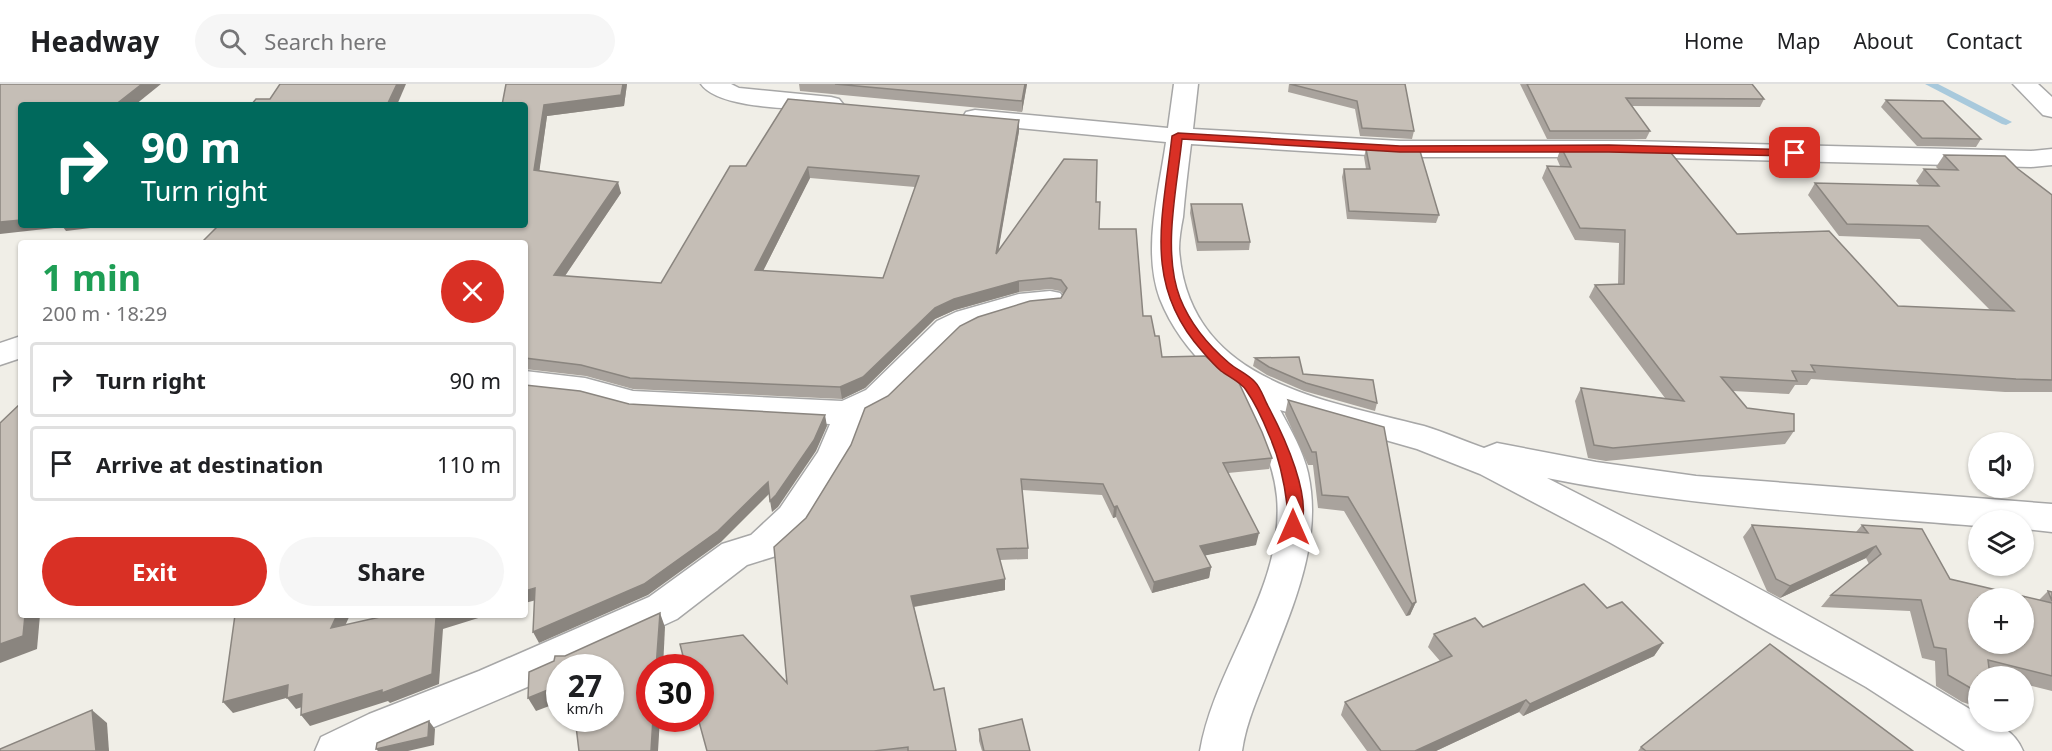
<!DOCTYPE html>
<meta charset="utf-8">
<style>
:root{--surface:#fff;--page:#f6f6f6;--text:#202124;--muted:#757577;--line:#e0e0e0;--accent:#d93025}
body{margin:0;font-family:"Noto Sans",sans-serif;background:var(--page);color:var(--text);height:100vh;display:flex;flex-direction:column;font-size:22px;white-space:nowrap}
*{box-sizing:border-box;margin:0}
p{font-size:20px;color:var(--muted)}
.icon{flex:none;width:33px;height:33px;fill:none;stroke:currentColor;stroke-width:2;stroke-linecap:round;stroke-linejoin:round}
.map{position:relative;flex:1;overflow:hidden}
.details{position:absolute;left:18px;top:156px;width:510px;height:378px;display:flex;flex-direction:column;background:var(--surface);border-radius:6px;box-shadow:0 2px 4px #0004}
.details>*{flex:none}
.banner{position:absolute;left:18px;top:18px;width:510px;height:126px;border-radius:6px;box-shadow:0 2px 4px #0004;background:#00695c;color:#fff;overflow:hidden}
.buttons{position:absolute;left:1968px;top:348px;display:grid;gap:12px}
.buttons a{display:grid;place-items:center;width:66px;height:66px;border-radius:50%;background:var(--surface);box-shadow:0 2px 4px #0004;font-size:30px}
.speed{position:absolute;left:546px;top:570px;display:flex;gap:12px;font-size:30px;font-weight:700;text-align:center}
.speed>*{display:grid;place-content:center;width:78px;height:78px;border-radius:50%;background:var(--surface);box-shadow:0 2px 4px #0004;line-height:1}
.speed small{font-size:15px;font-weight:400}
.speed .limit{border:9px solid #d22;background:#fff;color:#111}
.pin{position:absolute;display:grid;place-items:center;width:51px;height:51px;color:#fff;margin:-26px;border-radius:12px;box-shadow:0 3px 9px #0006}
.me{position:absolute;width:66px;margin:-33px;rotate:0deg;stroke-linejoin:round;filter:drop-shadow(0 0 4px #0008)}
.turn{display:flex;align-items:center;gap:21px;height:126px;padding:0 24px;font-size:27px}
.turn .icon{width:78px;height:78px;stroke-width:2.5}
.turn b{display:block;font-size:42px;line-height:51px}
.round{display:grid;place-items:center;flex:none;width:63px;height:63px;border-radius:32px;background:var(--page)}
.head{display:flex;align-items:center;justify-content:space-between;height:102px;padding:0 24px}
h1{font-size:36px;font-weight:700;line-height:45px;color:#1e9e55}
.action{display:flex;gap:12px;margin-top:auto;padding:12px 24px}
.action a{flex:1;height:69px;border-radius:36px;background:var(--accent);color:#fff;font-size:24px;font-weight:700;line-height:69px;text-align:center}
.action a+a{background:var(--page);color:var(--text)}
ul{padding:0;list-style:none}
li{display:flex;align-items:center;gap:18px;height:75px;margin:0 12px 9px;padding:0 12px;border:3px solid var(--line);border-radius:6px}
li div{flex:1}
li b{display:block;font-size:22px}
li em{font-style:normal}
header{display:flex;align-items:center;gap:36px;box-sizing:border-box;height:84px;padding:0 30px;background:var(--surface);border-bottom:2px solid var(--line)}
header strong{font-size:28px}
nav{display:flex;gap:33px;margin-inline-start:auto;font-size:21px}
.search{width:420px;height:54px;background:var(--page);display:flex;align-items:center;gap:15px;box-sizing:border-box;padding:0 21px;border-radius:33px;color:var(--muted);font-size:22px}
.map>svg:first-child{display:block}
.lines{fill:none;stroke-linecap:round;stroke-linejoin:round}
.stream{fill:#a8c9dc;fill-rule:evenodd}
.minor-casing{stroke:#a7a7a7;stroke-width:3}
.minor{fill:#fff;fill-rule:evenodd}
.wall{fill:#a9a39d;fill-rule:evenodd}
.shaded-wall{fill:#8a857f}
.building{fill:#c5beb6;stroke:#8a857f;stroke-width:1.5;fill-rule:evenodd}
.route{fill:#d93025;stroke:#8d1f18;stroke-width:1.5}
</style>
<header>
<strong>Headway</strong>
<div class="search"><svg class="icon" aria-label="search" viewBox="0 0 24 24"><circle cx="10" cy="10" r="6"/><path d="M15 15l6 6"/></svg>Search here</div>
<nav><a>Home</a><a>Map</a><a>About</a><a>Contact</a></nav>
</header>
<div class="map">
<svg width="2052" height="667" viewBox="0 0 2052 667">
<rect width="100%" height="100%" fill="#f0eee7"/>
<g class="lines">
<path class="stream" d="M1925,0h13l74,38 -6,3 -4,-1z"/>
<defs>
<g id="minor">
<path d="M701,0h30l8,4 92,9 8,2 4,5 -4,5 -8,2c-31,-3 -112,-1 -130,-27z"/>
<path d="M1174,0h24l-5,45 207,12h229l402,10 21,-2v16l-21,2 -402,-10h-229l-209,-13c-3,24 -6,49 -8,73 -2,10 -4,22 -4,32 9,133 142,150 245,177 20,6 40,15 60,22l13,-5 99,19 100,14 356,28v28l-28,-3v-9h-46v6c-144,-12 -289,-19 -431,-48 146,74 292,151 431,236v8c21,0 37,10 45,29h-58l-99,-64 -257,-145 -129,-68 -63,-25 -137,-39c11,20 23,41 28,63 15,68 -15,133 -39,195 -10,27 -23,54 -27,83h-42c15,-87 85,-163 77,-254 -3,-31 -16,-58 -29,-86 -3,-6 -6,-15 -11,-20 -7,-7 -18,-11 -25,-18 -22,-21 -41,-46 -52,-74 -18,-49 -1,-107 6,-157l-191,-18 -9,-2 -3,-5 3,-5 9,-2 193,18z"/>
<path d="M2013,0h25l14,13v20l-9,-2z"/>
<path d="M1050,207l10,2 5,7 -5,7 -30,3 -52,16 -19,9 -71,71 -23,12 -14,37 -45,73 -30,28 -29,9 -70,54 -106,49h-11v5l-182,78h-63l6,-14 48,-23 110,-43 170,-74 73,-53 29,-9 29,-27 38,-56 12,-28 -197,-11 -48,-13 -60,-7v-22l60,7 48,13 209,10 24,-11 71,-69 19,-9 63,-18z"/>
<path d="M21,252v22l-21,7v-22z"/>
</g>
</defs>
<use href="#minor" class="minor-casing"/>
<use href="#minor" class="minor"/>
</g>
<g class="wall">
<path d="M506,0h121l-3,22 -77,10 -8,55 82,22 -56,83 96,7 85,-117 273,-35 -21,119 98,-48 3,27 44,87 12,20 7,21 110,101 -3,11 -41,4 28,72 -51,10 6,12 -2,11 -57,15 -36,-76 -3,1 -11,-23 -80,-5 6,58v11l-28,1 5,30 -91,17 20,83 22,61h-249l80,-68 19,-165 82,-122 173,-98 2,-4 -3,-3 -10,-2 -31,3 -64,18 -20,9 -70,69 -23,11 -209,-10 -47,-13 -61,-7v-144zM810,94l105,9 -32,91 -120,-7z"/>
<path d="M799,0h228l-5,28 -222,-21z"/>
<path d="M1289,0h116l9,47 -2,8 -52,-3 -5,-27 -67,-17z"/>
<path d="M1520,0h232l12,15 -4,8 -129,-1 19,25 -4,8h-99z"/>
<path d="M1886,16l95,39 -5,8 -59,-1 -36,-39z"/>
<path d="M1561,63l176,87 161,72 92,4 -70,-71 -81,-3 -31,-41 7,-12 105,3 -4,-5 8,-12h14l-2,-2 8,-12 74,14 34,26v197h-47l-194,-13 -4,6h-12l-6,9 -56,-3 14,17 47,23 -9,13 -179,17 -18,-3 -13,-57 6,-13 84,10 -76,-101 6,-12 23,-1 1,-41 -44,-3 -33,-62 5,-12h13l-3,-7z"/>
<path d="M1366,65l73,66 -3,8 -89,-4 -5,-42 2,-8h22l-2,-12z"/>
<path d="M1191,120l59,38 -1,8 -52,1 -7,-38z"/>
<path d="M1255,274l48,16 74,29 -2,8 -71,-20 -37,-16 -14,-9z"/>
<path d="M1288,316l128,202 -6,13 -4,1 -62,-105 -26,-3 -5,-43h-5l-23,-51z"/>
<path d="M1752,441l104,7 6,-7 88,54 89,21 9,-9 4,1v99l-28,-7v-8h-30l-4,-1 -12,1v31l-16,-5 -26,-16 -1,-25 -13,-3 -12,-47 -89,-4 10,-12 38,-31 -3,-6 -86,40 -13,-7 -24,-54z"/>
<path d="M1607,524l56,35 -9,13 -131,60 -4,-4 -83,39h-69l-26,-36 4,-13 95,-41 -12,-14 6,-13z"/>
<path d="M979,645l51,22h-48l-3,-10z"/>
<path d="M1641,663l272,4h-275z"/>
</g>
<g class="shaded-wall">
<path d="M142,0h19l-26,21h-20z"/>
<path d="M397,0h9l-9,21h-10z"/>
<path d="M623,0h4l-3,22 -77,10 -9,65 -4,-11 10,-65z"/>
<path d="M1025,0h2l-5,28v-11z"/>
<path d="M1019,36v11l-23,134v-11z"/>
<path d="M808,83l2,11 -52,103 -3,-11z"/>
<path d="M618,98l3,11 -63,93 -4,-11z"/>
<path d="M21,136v5h94l-49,6 -3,-4 -63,7v-12z"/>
<path d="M135,141h20l-18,2z"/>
<path d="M1019,197v11l-64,18 -20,9 -70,69 -23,11 -2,-12 95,-79 19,-9z"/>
<path d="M825,331l2,11 -11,25 -38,56 -6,5 -2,-11z"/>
<path d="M768,398l2,11 -49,49 -73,53 -109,48 -6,-11z"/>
<path d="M1117,422l-1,11 -3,1 1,-11z"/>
<path d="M1259,449l-3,12 -58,12 2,-11z"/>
<path d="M1876,462l-10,12 -86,40 10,-12z"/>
<path d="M1211,483l-2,11 -57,15 2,-11z"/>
<path d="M1005,495v11l-93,17 -1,-11z"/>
<path d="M535,504l5,11 -15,4v-12z"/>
<path d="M1416,518l-6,13 -4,1 6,-12z"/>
<path d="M660,529l5,14 -2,41h-7z"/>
<path d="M25,531h15l-3,34 -37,14v-19z"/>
<path d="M337,531h13l-11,24 -8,-11z"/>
<path d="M446,531h42l-45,14 -4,55 -49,19 -2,-2 -78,25 -9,-11 135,-97z"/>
<path d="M1663,559l-9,13 -131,60 7,-12z"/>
<path d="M288,601l9,10 -64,18 -10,-11z"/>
<path d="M560,601v17l-24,9 -8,-13z"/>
<path d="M302,610l9,10 -15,5 -9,-11z"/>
<path d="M1526,616l-7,12 -83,39h-21z"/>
<path d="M92,626l15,13 2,28h-13z"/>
<path d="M653,634h7l-2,33h-7z"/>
<path d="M429,637l6,8 -1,16 -26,6h-30l-2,-2z"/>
</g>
<g class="building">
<path d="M0,0h142l-27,21h-94v115l-21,2z"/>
<path d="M280,0h117l-10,21h-136l5,-6h14z"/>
<path d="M506,0h117l-2,11 -77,10 -10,65 84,12 -64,93 107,8 69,-117h16l42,-67 231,21 -23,134 68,-95 33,1 -1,42h4l-1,27h37l7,87h8l4,20h4l3,21 43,-1 34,27 23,49 10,26 -49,5 36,70 -59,13 11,21 -57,15 -37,-76 -3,1 -11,-23 -82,-5 7,69 -31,1 8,30 -94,17 23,94 10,-2 12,63h-48v-4l-34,4h-167l-9,-33h2v-50h-14l-6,-24 63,-9 44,48 -13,-136 32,-29 45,-73 14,-37 23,-12 72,-70 18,-9 52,-16 31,-3 6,-10 -6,-8 -10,-2 -32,3 -65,18 -19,9 -72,69 -23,10 -210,-9 -49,-13 -56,-7v-115h-324l18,-18h306v-120h-23zM808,83l111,9 -36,102 -128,-8z"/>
<path d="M835,0h190l-3,17z"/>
<path d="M1290,0h115l9,47 -52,-3 -5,-27z"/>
<path d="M1527,0h225l12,15 -138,-1 24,33h-100z"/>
<path d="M1886,16l57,1 38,38 -59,-1z"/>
<path d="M1561,63l106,1 70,86 92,-3 69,75 116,5 -86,-85 -81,-2 -32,-41 124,3 -15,-17 34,1 -14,-15 61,1 13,13 34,26v185l-36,-1 -205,-14 4,7 -23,-1 5,10 -76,-4 26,31 47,6v17l-181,17 -19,-3 -13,-57 103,13 -89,-116 29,-1 1,-54 -45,-2 -33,-62 24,1z"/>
<path d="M1366,65l54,2 19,64 -90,-4 -5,-42h26z"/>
<path d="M1191,120h51l8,38h-52z"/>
<path d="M1299,273l4,17 70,6 4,23 -71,-20 -37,-16 -14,-9z"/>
<path d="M525,301l55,6 49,13 196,11 -11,25 -38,55 -6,6 -2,-19 -50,49 -74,53 -111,48 2,-44 -10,3z"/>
<path d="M1288,316l96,27 32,175 -4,2 -64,-107 -26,-2 -6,-43h-4z"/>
<path d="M21,319v212h4l-2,21 -23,8v-221z"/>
<path d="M1752,441l116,8 -6,-8 60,4 28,50 102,24v73l-64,-16 2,16h-12v16l-4,-2 -26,-15 -2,-26 -12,-2 -13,-47 -90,-5 50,-41 -5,-8 -86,40 -14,-7zM1978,514h46v46h-46z"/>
<path d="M1584,500l23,24 15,-6 41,41 -133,61 -4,-4 -111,51h-34l-36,-49 107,-46 -18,-22 41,-16 8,9z"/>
<path d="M2048,507l4,1v9z"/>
<path d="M660,529l-4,55h-6v50h3l-2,33h-72l-4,-33h35v-50h-50v17l-32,13 1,-26 25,-11 1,-5h10z"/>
<path d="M235,531h102l-6,13 58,-13h57l-10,3 -4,56 -50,19v-3l-81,25 1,-21 -15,4 1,-13 -65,17z"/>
<path d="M1770,560l143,107h-267l-5,-4z"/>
<path d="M92,626l4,41h-96v-2z"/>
<path d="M1022,635l8,32h-46l-5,-22z"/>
<path d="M429,637l-1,16 -52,12 1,-6z"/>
</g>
<path class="route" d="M1178,49l222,13 209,-1 186,5 5,3 -5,3 -186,-4h-209l-218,-13c-5,49 -20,112 -2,159 10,25 29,48 49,65 8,7 19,11 26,19 6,6 9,17 13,24 15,28 47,95 31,125h-11c-4,-7 0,-17 -1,-26 -3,-25 -8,-48 -18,-70 -6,-15 -14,-32 -23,-45 -5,-8 -17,-13 -25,-19 -7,-6 -13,-13 -19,-20 -60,-67 -39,-134 -30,-215z"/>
</svg>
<div class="buttons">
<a><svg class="icon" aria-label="sound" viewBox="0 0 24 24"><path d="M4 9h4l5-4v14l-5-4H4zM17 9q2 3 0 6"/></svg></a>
<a><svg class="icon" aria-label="layers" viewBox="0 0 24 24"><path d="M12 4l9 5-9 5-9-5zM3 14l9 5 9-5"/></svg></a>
<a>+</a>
<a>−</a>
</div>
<div class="speed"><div>27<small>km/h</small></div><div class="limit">30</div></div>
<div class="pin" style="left:1795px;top:69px;background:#d93025"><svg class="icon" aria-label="arrive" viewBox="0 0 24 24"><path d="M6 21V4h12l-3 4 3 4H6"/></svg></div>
<svg class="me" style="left:1293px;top:443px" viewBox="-20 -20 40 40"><path d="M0-17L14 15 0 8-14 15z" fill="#d93025" stroke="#fff" stroke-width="4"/></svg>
<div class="banner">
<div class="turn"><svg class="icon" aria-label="right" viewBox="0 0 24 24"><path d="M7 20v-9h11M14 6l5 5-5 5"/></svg><div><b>90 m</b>Turn right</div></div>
</div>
<section class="details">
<div class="head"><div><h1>1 min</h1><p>200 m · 18:29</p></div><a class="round" style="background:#d93025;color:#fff"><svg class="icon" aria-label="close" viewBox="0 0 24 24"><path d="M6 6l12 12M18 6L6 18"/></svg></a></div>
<ul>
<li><svg class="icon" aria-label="right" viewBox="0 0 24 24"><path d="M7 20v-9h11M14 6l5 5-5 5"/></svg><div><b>Turn right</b></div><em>90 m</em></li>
<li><svg class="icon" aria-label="arrive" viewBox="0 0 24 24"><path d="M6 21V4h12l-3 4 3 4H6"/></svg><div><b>Arrive at destination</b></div><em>110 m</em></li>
</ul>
<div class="action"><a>Exit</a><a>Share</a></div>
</section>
</div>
